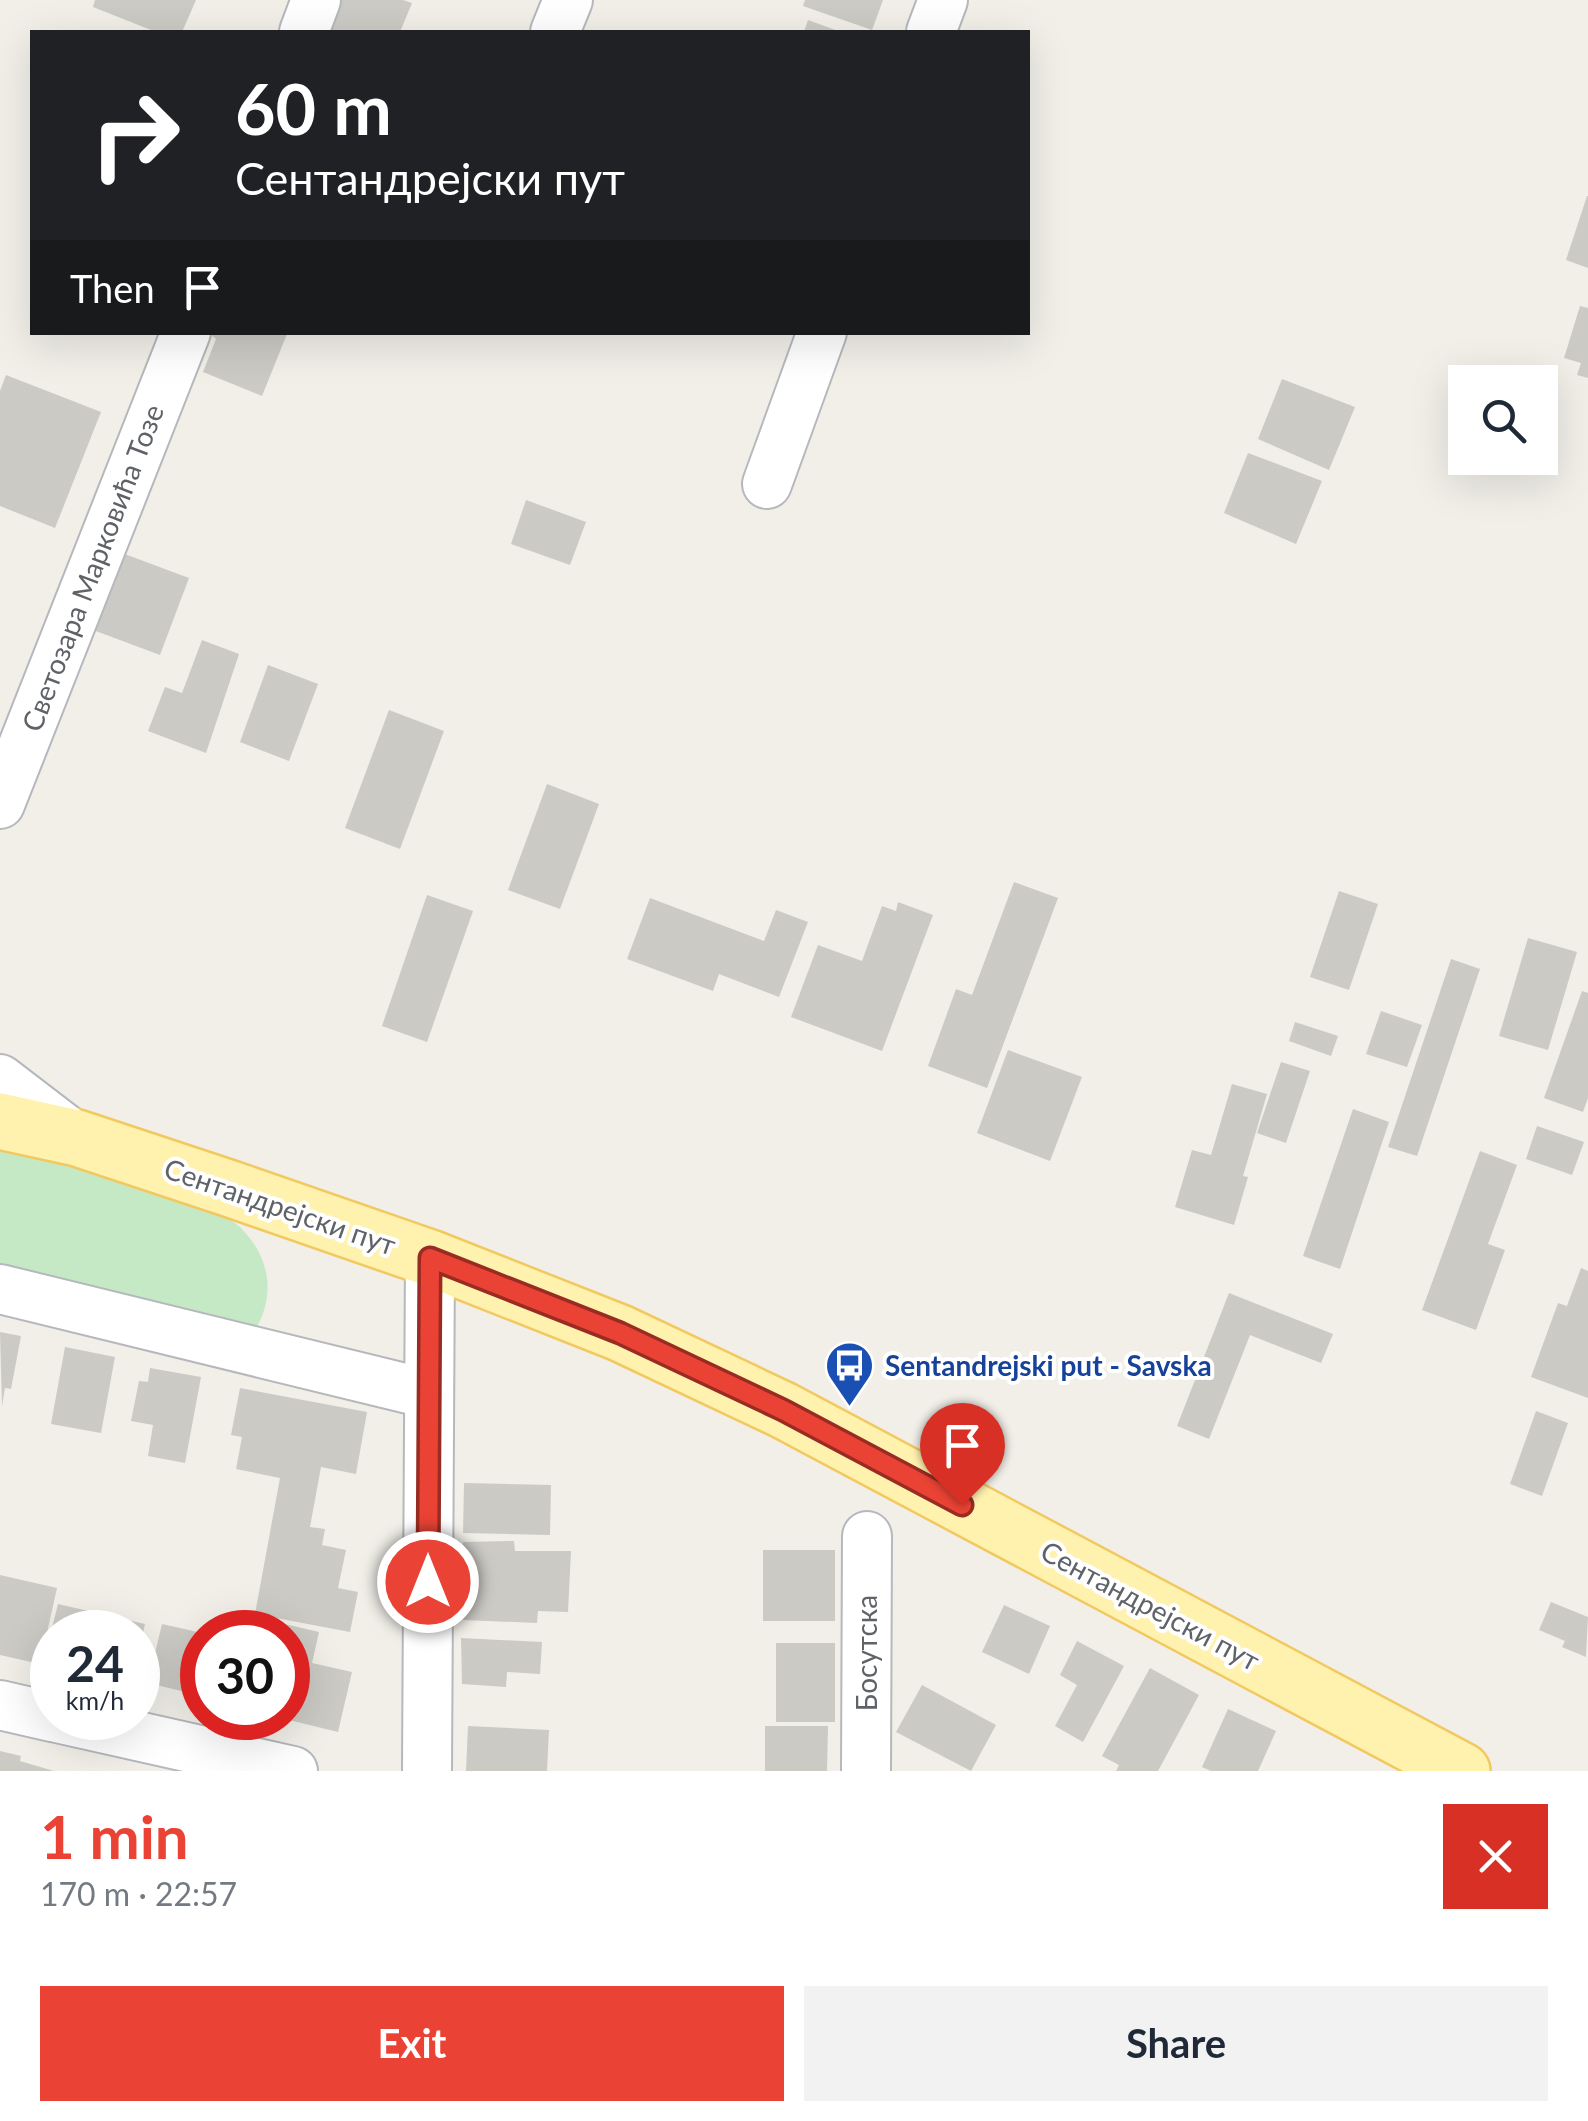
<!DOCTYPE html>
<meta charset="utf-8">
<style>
:root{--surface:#fff;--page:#f2f2f3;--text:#1f2937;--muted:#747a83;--accent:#ea4335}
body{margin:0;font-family:Lato,sans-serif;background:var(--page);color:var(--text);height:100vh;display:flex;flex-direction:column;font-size:38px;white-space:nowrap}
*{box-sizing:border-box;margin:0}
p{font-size:32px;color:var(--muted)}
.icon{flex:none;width:55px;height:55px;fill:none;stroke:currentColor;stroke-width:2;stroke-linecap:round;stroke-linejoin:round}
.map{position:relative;height:1771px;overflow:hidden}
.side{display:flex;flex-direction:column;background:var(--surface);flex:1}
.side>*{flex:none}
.guide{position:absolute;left:30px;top:30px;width:1000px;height:305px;border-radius:0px;box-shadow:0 10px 40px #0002;background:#202124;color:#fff;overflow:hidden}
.controls{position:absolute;left:1448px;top:365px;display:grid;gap:20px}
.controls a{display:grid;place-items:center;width:110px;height:110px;border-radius:0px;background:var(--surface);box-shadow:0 10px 40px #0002;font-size:50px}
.speed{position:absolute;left:30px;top:1610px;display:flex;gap:20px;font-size:50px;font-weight:700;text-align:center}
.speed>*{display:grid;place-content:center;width:130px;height:130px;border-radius:50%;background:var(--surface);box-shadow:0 10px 40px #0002;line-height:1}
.speed small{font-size:25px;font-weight:400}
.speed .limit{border:15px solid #d22;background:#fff;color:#111}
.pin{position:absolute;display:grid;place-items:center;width:85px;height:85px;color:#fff;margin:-102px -42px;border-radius:50% 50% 50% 0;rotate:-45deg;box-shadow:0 0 10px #0007}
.pin .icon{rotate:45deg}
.me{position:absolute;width:110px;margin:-55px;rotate:0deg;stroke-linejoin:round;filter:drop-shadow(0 0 8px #0008)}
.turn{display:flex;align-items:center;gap:35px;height:210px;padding:0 40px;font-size:45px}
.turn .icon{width:130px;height:130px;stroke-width:2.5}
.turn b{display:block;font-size:70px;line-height:85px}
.then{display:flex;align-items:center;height:95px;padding:0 40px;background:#0003;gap:20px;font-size:38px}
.round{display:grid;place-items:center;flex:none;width:105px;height:105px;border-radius:0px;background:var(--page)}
.summary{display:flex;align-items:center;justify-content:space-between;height:170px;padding:0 40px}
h1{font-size:60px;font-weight:700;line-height:75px;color:var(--accent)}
.button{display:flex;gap:20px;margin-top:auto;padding:20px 40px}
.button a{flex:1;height:115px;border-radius:0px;background:var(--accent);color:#fff;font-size:40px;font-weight:700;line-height:115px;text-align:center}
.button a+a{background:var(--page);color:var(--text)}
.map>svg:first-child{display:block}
.green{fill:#c5e8c5}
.building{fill:#cccac5}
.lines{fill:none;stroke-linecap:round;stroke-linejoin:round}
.minor-casing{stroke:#b5b8bc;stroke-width:52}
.major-casing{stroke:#f2c960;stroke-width:60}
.minor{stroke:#fff;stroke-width:48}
.major{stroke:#fff2af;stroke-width:55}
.route-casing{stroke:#982c22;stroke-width:25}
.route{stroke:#ea4335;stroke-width:18}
.labels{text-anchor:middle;stroke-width:8;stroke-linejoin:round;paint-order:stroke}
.street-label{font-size:28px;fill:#5f6368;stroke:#fff}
.transit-label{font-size:28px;font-weight:bold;fill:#164399;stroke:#fff;text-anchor:start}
</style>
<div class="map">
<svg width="1588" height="1771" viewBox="0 0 1588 1771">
<rect width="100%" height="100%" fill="#f1efe8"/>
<path class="green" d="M0,1146c50,13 208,49 241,82 30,31 35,68 13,104l-254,-53z"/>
<g class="building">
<path d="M95,0h101l-14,32h-26l-63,-25z"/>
<path d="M336,0h67l9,3 -12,29h-77z"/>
<path d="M805,0h78l-11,30 -69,-24z"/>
<path d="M808,20l33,12h-37z"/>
<path d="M1587,196h1v72l-22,-8z"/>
<path d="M1580,306l8,2v70l-11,-3 4,-12 -17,-5z"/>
<path d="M208,332l79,2 -25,62 -59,-24 13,-33z"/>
<path d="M6,375l95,37 -46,116 -55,-22v-115z"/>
<path d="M1282,379l73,28 -26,63 -71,-31z"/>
<path d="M1248,453l74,28 -26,63 -72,-31z"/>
<path d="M526,500l60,22 -16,43 -59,-21z"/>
<path d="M122,553l67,25 -29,77 -67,-25z"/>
<path d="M202,640l37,14 -33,99 -58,-22 17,-44 17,6z"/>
<path d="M268,665l50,19 -29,77 -49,-19z"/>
<path d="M389,710l55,21 -44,118 -55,-21z"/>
<path d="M547,784l52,20 -39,105 -52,-19z"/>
<path d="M1014,882l44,16 -71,190 -59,-22 28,-77 16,6z"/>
<path d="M1339,891l39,13 -29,86 -39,-13z"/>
<path d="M427,895l46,16 -46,131 -45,-16z"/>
<path d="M650,898l114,43 12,-31 32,12 -29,75 -60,-23 -6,17 -86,-32z"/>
<path d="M898,902l35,13 -51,136 -91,-34 27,-72 44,16 20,-55 14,5z"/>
<path d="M1528,938l49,14 -29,98 -49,-14z"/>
<path d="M1451,959l29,10 -63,187 -29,-9z"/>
<path d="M1582,991l6,2v105l-5,14 -39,-14z"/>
<path d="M1381,1011l41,14 -15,42 -41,-13z"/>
<path d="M1295,1022l43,14 -7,20 -42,-15z"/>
<path d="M1008,1050l74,27 -32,84 -73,-28z"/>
<path d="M1281,1062l29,9 -24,72 -29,-10z"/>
<path d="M1232,1084l35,10 -24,82 5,1 -14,48 -59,-18 17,-57 19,5z"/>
<path d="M1353,1109l36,13 -49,147 -37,-13z"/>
<path d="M1537,1126l47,16 -12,33 -46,-16z"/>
<path d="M1480,1151l37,14 -29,79 17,6 -29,80 -54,-20z"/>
<path d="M1581,1268l7,3v127l-57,-21 27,-74 9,3z"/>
<path d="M1229,1293l104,41 -12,29 -71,-28 -41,104 -32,-13z"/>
<path d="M0,1332l21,4 -10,53 -6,-1 -3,18z"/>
<path d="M65,1347l50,10 -14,76 -50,-9z"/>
<path d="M150,1368l51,9 -16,86 -37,-7 5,-31 -22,-4 8,-40 9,1z"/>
<path d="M240,1388l127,24 -11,62 -35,-7 -11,60 15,2 -3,16 24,5 -8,38 20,4 -8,40 -95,-18 25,-136 -44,-9 6,-32 -11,-2z"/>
<path d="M1536,1411l32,12 -26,73 -32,-12z"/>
<path d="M464,1483l87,2 -1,50 -87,-2z"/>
<path d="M514,1541l1,10h56l-3,61 -30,-1 -1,12 -74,-3v-78z"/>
<rect x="763" y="1550" width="72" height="71"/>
<path d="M0,1575l57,13 -17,76 -40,-9z"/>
<path d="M1551,1602l37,15 -2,40 -24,-10 3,-6 -26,-11z"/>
<path d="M58,1604l87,20 -6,27 -1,-19h-87z"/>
<path d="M1004,1605l46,21 -21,48 -47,-22z"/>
<path d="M259,1618l60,14 -7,31 40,9 -14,60 -49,-12 -1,-88h-33z"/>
<path d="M162,1624l40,9v63l-54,-13z"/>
<path d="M461,1638l81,4 -2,32 -33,-2 -1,15 -44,-3z"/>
<path d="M1077,1641l47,25 -41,76 -28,-16 22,-41 -17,-10z"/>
<rect x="776" y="1643" width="59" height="79"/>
<path d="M1150,1668l49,27 -41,76h-42l3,-6 -17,-9z"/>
<path d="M922,1685l74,40 -25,46 -75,-39z"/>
<path d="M1228,1709l48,22 -18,40h-47l-9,-4z"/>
<path d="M468,1726l81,4 -2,41h-81z"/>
<path d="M765,1726h63l-1,45h-62z"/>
<path d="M0,1751l21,5 -1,5 34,10h-54z"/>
</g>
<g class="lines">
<defs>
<g id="minor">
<path d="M304,32l12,-32"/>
<path d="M555,32l13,-32"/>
<path d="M931,32l12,-32"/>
<path d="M767,484l55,-152"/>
<path d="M0,804l186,-472"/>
<path d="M0,1079l77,59"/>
<path d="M0,1289l429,105"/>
<path d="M0,1705l52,12"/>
<path d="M57,1718l236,53"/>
<path d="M427,1771l3,-513"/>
<path d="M866,1771l1,-235"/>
</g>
<path id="major" d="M0,1121l77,17 151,50 202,70 190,75 163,77 679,361"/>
</defs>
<use href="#minor" class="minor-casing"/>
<use href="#major" class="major-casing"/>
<use href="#minor" class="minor"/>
<use href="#major" class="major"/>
</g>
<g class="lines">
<defs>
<path id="route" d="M428,1582l2,-324 190,75 163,77 179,95"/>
</defs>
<use href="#route" class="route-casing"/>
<use href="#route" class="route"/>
</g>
<defs>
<symbol id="bus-pin" viewBox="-11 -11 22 30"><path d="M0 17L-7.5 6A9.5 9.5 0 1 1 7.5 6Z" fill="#1a4fb4" stroke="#fff"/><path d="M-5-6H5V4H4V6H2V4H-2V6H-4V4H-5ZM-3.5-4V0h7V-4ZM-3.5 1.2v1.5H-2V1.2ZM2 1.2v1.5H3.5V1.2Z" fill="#fff"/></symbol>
</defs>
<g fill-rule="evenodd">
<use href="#bus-pin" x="822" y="1338" width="55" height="75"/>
</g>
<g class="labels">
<g class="street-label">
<text transform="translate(93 568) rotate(-69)" y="10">Светозара Марковића Тозе</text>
<text transform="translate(280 1207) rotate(19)" y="10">Сентандрејски пут</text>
<text transform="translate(1150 1606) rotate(28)" y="10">Сентандрејски пут</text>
<text transform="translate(867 1653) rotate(-90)" y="10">Босутска</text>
</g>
<g class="transit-label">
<text x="885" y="1376">Sentandrejski put - Savska</text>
</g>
</g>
</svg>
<div class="controls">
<a><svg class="icon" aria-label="search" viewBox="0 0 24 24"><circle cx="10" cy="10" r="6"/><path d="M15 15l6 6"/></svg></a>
</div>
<div class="speed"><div>24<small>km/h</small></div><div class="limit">30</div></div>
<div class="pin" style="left:962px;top:1505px;background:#d93025"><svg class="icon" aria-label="arrive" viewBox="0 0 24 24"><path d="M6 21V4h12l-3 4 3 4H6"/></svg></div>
<svg class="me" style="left:428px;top:1582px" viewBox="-20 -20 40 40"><circle r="17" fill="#ea4335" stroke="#fff" stroke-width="3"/><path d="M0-11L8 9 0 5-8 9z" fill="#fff"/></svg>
<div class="guide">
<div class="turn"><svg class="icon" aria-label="right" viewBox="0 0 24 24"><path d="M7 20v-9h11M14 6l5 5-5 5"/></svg><div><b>60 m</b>Сентандрејски пут</div></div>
<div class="then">Then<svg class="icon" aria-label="arrive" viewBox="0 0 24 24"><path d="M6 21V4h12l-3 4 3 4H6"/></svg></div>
</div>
</div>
<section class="side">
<div class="summary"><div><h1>1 min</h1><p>170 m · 22:57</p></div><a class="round" style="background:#d93025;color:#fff"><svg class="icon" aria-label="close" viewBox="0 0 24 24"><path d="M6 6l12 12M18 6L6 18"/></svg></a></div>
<div class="button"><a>Exit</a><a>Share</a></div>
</section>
